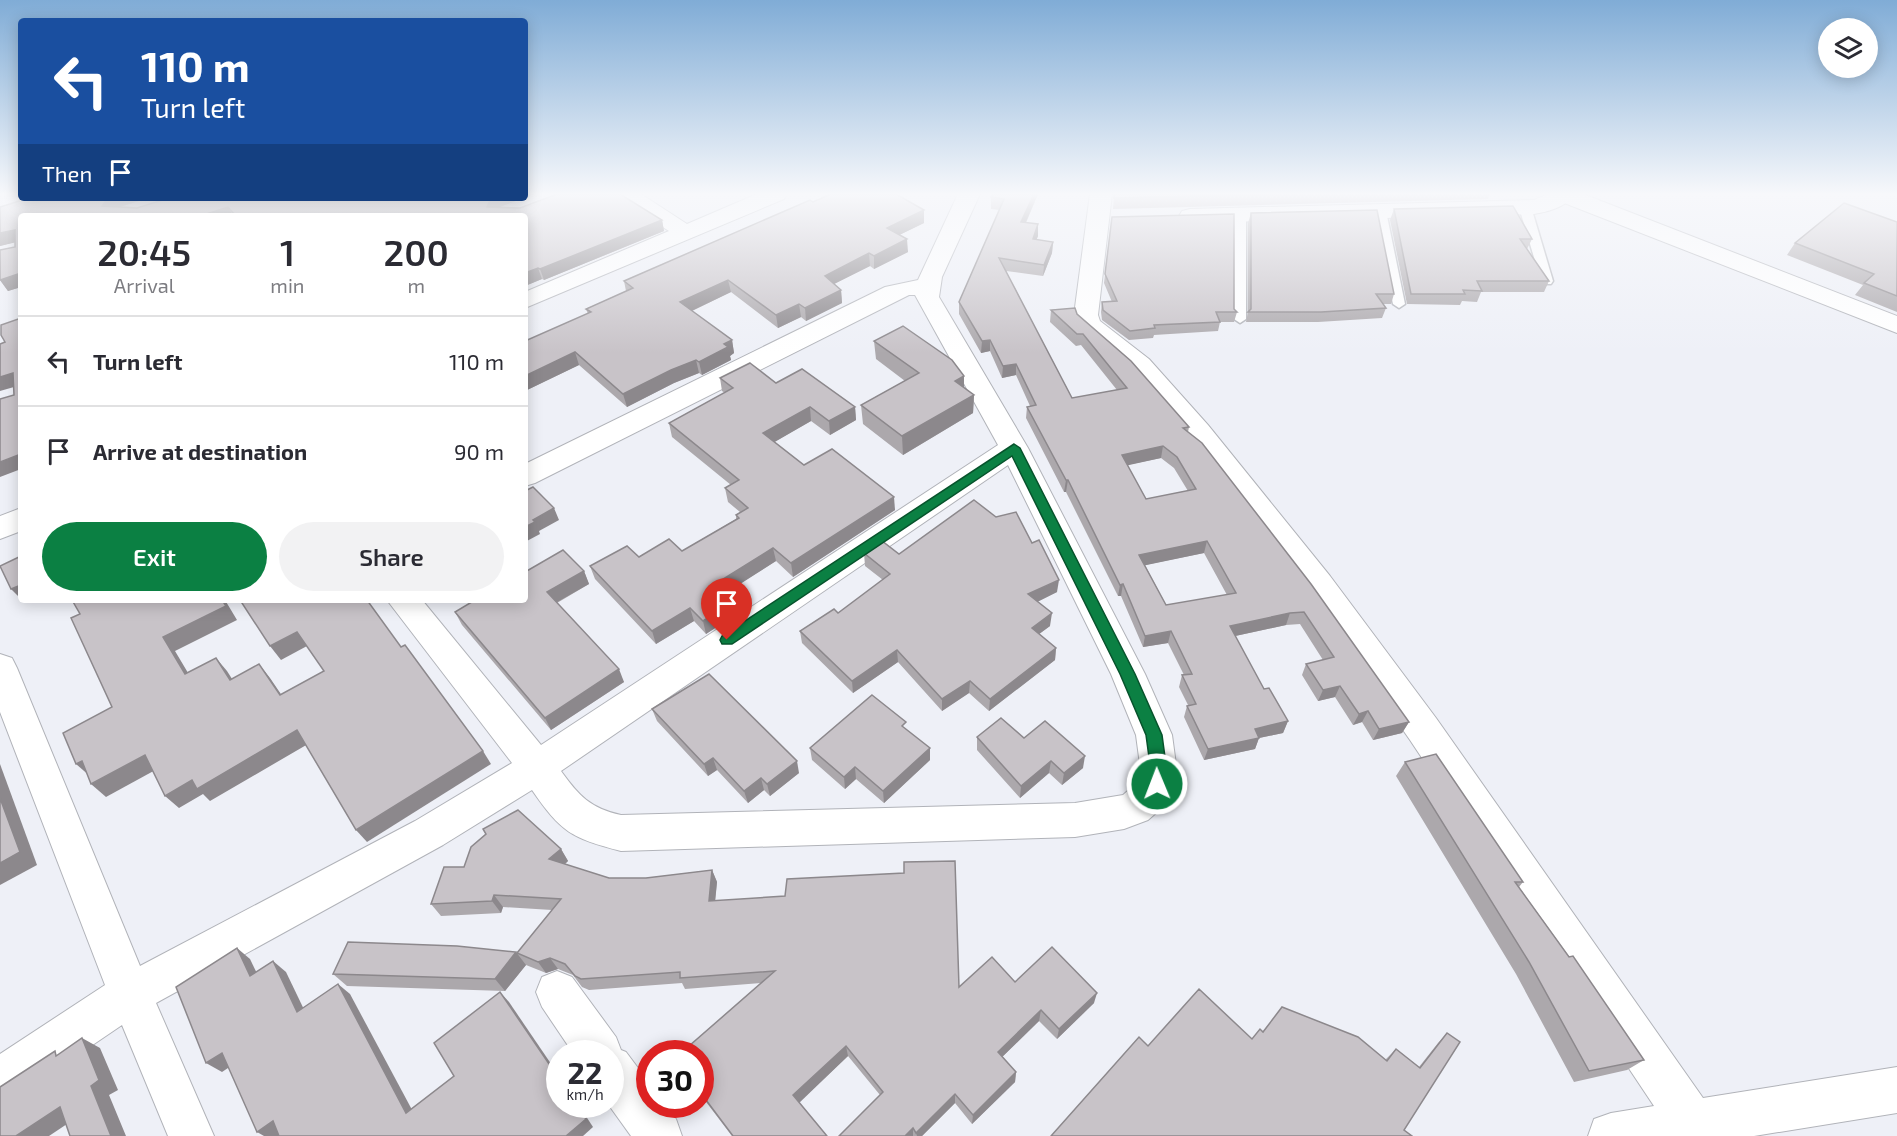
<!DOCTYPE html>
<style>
:root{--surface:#fff;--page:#f2f2f3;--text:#2b2b33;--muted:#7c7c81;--line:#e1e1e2;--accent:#0b8043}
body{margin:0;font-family:"Exo 2",sans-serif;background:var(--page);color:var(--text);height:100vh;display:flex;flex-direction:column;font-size:22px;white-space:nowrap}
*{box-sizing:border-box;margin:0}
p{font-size:20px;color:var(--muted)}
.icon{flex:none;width:33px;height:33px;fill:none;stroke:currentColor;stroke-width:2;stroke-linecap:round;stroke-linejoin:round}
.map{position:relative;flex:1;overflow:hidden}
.details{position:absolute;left:18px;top:213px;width:510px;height:390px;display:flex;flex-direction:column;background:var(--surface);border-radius:6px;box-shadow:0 3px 15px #0003}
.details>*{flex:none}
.top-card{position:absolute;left:18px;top:18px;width:510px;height:183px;border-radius:6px;box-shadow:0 3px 15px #0003;background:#1a4fa0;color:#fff;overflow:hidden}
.buttons{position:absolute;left:1818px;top:18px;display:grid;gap:12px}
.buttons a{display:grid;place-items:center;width:60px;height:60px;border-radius:50%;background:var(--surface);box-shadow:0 3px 15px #0003;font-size:30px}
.speed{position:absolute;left:546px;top:1040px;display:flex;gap:12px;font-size:30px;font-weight:700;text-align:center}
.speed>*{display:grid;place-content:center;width:78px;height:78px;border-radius:50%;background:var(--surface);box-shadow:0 3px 15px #0003;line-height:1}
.speed small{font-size:15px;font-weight:400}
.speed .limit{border:9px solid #d22;background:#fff;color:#111}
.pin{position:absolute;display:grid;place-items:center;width:51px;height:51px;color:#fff;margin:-62px -26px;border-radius:50% 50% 50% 0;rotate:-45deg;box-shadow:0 0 6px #0007}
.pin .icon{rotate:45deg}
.me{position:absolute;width:66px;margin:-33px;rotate:359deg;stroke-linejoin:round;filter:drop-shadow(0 0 4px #0008)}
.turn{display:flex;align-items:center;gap:21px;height:126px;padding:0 24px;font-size:27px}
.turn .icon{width:78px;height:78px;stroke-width:2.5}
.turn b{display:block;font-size:42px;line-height:51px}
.then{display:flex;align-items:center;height:57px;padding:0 24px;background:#0003;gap:12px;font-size:22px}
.eta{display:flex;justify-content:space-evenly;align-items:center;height:102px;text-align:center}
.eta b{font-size:36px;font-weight:600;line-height:42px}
.primary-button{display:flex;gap:12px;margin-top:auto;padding:12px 24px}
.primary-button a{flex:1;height:69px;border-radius:36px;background:var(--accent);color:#fff;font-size:24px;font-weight:600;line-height:69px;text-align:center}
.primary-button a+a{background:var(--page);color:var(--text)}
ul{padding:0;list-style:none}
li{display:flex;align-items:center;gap:18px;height:90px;padding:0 24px;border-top:2px solid var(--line)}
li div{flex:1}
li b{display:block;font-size:22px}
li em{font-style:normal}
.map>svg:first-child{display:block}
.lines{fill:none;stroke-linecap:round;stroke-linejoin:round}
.lane-casing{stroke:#b1b3b9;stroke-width:3}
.street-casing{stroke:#b1b3b9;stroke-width:2}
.highway-casing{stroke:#b1b3b9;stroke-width:2}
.lane{fill:#fff;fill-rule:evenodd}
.street{fill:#fff;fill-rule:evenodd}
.highway{fill:#fff;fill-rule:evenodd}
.wall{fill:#aca8ac;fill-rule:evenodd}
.shaded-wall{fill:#8c888c}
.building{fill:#c8c3c8;stroke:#8c888c;stroke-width:1.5;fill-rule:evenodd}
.route{fill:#0b8043;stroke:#07532c;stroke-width:1.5}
</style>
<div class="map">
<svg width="1897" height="1136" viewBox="0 0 1897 1136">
<rect width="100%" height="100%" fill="#eef0f7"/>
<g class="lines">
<defs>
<g id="lane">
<path d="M1525,204l6,3 22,74 -2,3h-8l-2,-3 -22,-74z"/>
<path d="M1380,208l6,3 19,93 -6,4 -6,-4 -19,-93z"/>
<path d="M1240,211l6,3v105l-6,4 -6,-4v-105z"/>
</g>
<g id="street">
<path d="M615,194h26l46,30 70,-30h30l-3,5 -259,109v-16l144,-61 -51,-32z"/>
<path d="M958,194h22l-38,83 -3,20 89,151 117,226 27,61 5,37 -1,12 -12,22 -16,14 -24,9 -49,8 -454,14c-50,-13 -60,-19 -89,-61l-89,55 -287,158 58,133h-46l-46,-111 -106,72 -16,7v-50l105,-69 -105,-273v-58l12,4 5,10 123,298 275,-145 97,-58 -125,-163h35l119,145 457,-300 -83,-150h-6l-374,188 -10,3v-22l360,-177 33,-7zM1008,465l103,209 25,61 5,37 -3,10 -15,13 -48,8 -454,12c-31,-7 -42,-19 -60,-44z"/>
<path d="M1090,194h22l-14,121 2,6 49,38 59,66 122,151 106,142 267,380 194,-31v46l-143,23h-166l6,-17 17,-6 43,-7 -244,-366 -102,-146 -120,-157 -57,-66 -54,-47 -3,-9z"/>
<path d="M1548,194l26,1c-8,12 -27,17 -40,19l-344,9 -8,-2 -3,-5 3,-5 8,-2 344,-9z"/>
<path d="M21,508v23l-21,8v-23z"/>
<path d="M557,971l15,6 44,60 5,13 5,2 24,32v20h14l12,15 6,17h-51l-23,-32h2v-51h-37l-31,-46 -6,-15 6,-15z"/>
</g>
<path id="highway" d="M1551,194h32l314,122v17l-343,-134z"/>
</defs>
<use href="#lane" class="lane-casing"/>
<use href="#street" class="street-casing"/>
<use href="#highway" class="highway-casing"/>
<use href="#lane" class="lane"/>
<use href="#street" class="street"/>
<use href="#highway" class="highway"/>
</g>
<g class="wall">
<path d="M557,194h63l42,26 2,11 -120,49 -2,-1 -17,7v-70h-504v71l-13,4 -8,-11v-30l15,-3v-5l-15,4v-39l29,-9h119l-28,9 17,1 32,-10h355l-25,9 21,1z"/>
<path d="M1038,194l-12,29 12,13 -2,4 17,2 -1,11 -9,23 -37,-5 66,127 45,-8 -36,-45 -5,1 -26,-24 1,-12 26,4 112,113 -1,5 221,290 -7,11 -29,7 -11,-18 -9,3 -18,-28 -17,4 -16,-26 4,-11 17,-4 -23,-36 -14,1 -51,11 29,53 24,32 -5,12 -24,5 -4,11 -51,11 -20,-43 3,-11 1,-1 -9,-18 3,-12h2l-16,-32 -25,4 -22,-51h-3l-52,-104h-2l-38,-74 1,-11 3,-1 -14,-31 -14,3 -12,-27 -9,2 -22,-39v-12l41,-92 -9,-1v-12zM1161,458l13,10 14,23 -42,8 -19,-34zM1204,553l23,42 -61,10 -21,-40z"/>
<path d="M1114,194h376l-2,5 -375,10z"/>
<path d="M813,202l111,21 -25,12 9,17 -34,17 -4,-3 -36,18 7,6 1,13 -36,18 -5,-4 -23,11 -47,-36 -39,19 40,29 2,13 -4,3 1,4 -29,15 -3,-2 -25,10 -47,24 -48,-42 -54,26 63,-77 -2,-5 40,-18 -2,-10z"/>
<path d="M1394,209l138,30 -5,10 22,32 -5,11h-63l-4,10 -15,-1 -2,4 -53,-1 -17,-84z"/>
<path d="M1251,213l143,81 -3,10h-8l3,4 -4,10 -64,4h-72l2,-10v-89z"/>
<path d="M1112,217l122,92 3,3 -3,10h-14l-2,9 -64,4 -1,3 -24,2 -27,-20 -1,-8 1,-10h10l-8,-19z"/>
<path d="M1897,222v90l-42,-17 8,-10 -76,-30 8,-12z"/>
<path d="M874,341l90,47 10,7 -1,18 -70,42 -40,-31 -2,-19 44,-24 -29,-22z"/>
<path d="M720,378l56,5 79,24 1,13 -26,15 -19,-14 -37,21 30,23 91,45 -102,67 -17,-16 -43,27 11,21 -38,25 -12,-13 -38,23 -61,-65 -5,-13 49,-9 43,-6 54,-32v-4l4,-3 -12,-10 -3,-14 6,-3 -59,-48 -3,-14 56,-30 -3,-2z"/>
<path d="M864,553l35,1 158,38 -20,10 13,24 -11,8 17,14 -1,12 -66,51 -20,-18 -27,18 -44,-49 -45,31 -51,-50 -2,-12 38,-18 45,-33 -18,-14z"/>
<path d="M584,571l5,13 -32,19 67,79 -73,48 -89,-105 -7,-13z"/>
<path d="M652,709l147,64 -29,23 -6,-6 -16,13 -31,-33 -9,6 -51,-55z"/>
<path d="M906,729l24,31 -46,43 -28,-24 -11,10 -33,-29 -2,-12z"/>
<path d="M977,737l47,1 59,30 -21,17 -13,-12 -29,25 -43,-48z"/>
<path d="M1405,762l118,120 -4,5 125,173 -17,10 -53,12 -58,-108 -120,-198z"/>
<path d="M561,849l7,12 -3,3 44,14h37l66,-8 5,12 -2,18 244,87 56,-5 79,21 -37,36 -18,-18 -37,36 14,15 -1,10 -43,42 -17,-21 -33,33h-83l41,-41 -32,-39 -49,46 28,34h-95l-32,-42v-41l61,-70 -76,6 -3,-6 -93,7 -7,-3 -9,-12 -15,-6 -12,4 -20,-8 -21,26 -158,-5 -14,-12 184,-21 35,-43 -49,-3 -2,6 -60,3 -10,-12 33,-37z"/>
<path d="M1263,1032l122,28 11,-11 23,18 19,-24 9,-10 -43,97 -256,-84 104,-7z"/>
</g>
<g class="shaded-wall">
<path d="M525,194h9l-9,4z"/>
<path d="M1034,194h4l-17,39v-11z"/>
<path d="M107,198h41l-35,11 -11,-3z"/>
<path d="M491,198h33l-30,11 -7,-2z"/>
<path d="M228,207l5,9h-33z"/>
<path d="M924,210v13l-37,18v-13z"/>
<path d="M662,220l2,11 -120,49 -4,-11z"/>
<path d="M1038,224v12l-6,15 1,-12z"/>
<path d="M15,230l6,11 -21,5v-13z"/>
<path d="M907,239l1,13 -34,17v-13z"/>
<path d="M1053,242l-1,11 -9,23 1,-11z"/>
<path d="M869,253l1,13 -44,22 -1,-12z"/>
<path d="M538,268l4,11 -17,7v-13z"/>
<path d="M21,273v14l-13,4 -8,-11z"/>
<path d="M728,280l3,12 -48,23 -3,-13z"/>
<path d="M841,290l1,13 -36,18 -1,-13z"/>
<path d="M799,304l2,13 -23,11 -2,-13z"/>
<path d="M732,340l2,13 -4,3 1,4 -29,15 -3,-13 25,-18z"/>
<path d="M990,340v11l-9,2 1,-12z"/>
<path d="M575,352l4,13 -54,26v-15z"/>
<path d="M696,360l3,13 -25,10 -47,24 -4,-13 48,-24z"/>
<path d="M1016,364v11l-14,3 1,-12z"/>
<path d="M13,373l8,12 -21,6v-14z"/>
<path d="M964,376v19l-9,-14z"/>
<path d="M974,395l-1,18 -70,42 -1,-19z"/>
<path d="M810,407l1,14 -45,26 -3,-14z"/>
<path d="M855,407l1,13 -26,15 -1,-14z"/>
<path d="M1163,446l-2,12 -41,9 2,-12z"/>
<path d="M21,454v15l-21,8v-15z"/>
<path d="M1066,480h2l-2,12h-2z"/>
<path d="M894,497l1,13 -102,67 -2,-14z"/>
<path d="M554,508l5,12 -20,11 1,3 -15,8v-15l8,-7z"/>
<path d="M1207,541l-3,12 -67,14 2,-12z"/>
<path d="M773,548l3,13 -50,32 -3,-14z"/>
<path d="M584,571l5,13 -37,21 -5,-13z"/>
<path d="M1059,580l-2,12 -30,15 1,-13z"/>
<path d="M1123,584l-2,12h-3l2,-11z"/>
<path d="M21,585v14l-10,-10z"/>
<path d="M741,596l3,13 -38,25 -3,-13z"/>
<path d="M22,600h10l-7,3z"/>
<path d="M222,600h3l12,20 -62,31 22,37 -12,-14 -22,-37z"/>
<path d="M690,608l4,13 -38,23 -4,-13z"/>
<path d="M1052,613l-2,13 -19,14 1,-12z"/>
<path d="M1290,613l-4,12 -60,13 4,-12z"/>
<path d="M1171,631l-3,12 -25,4 2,-11z"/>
<path d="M297,632l10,14 -26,14 -11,-14z"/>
<path d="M1056,648l-1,12 -66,51 1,-12z"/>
<path d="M897,650l1,12 -45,31 -1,-12z"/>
<path d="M216,658l11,13 14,22 -11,-13z"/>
<path d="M259,664l11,14 21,31 -11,-14z"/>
<path d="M619,669l5,13 -73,48 -6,-12z"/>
<path d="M970,681l-1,12 -27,18v-12z"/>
<path d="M1340,686l-5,11 -17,4 5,-11z"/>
<path d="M1368,711l-6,11 -9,3 6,-11z"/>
<path d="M1288,721l-5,12 -24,5 -4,11 -51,11 4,-11 47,-20z"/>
<path d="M1409,722l-7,11 -29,7 6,-11z"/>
<path d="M297,730l11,14 -98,57 -7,-7 -24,14 -14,-12 27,-16z"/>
<path d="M930,748v12l-46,43 -1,-12z"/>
<path d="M483,751l8,13 -124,78 -11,-12z"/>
<path d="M145,755l14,13 -53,29 -15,-13z"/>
<path d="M1085,756l-2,12 -21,17 2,-12z"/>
<path d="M713,758l4,12 -9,6 -4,-12z"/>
<path d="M82,761l9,16 -15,-13z"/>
<path d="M797,761l2,12 -29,23 -3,-12z"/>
<path d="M1051,761l-2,12 -29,25 1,-12z"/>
<path d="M0,764l37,101 -37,20z"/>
<path d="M855,767l1,12 -11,10 -1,-12z"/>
<path d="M761,778l3,12 -16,13 -4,-12z"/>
<path d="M561,849l7,12 -12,11 -7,-13z"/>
<path d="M712,870l5,12 -3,31 -5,-12z"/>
<path d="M494,895l9,12 -2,6 -9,-12z"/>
<path d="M237,948l13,11 13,27 -13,-10z"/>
<path d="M516,952l10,13 -21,26 -10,-12z"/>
<path d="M550,958l8,11 -12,4 -8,-11z"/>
<path d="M273,961l13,11 24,50 -13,-10z"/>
<path d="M338,984l12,10 68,127 -12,-8z"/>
<path d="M500,992l9,10 51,75v3z"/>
<path d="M1097,993l-3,10 -37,36 2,-10z"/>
<path d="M1041,1010l-2,11 -42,41 1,-10z"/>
<path d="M82,1038l18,10 18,42 -9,5 17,41h-15l-20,-50z"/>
<path d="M846,1046l2,10 -51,49 -4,-10z"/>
<path d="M222,1053l15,9 -15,10 -16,-9z"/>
<path d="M1016,1072l-1,10 -43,42 1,-9z"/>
<path d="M955,1094v9l-33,33h-5l-1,-3z"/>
<path d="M576,1104h2l15,23 -10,9h-17z"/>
<path d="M60,1107l19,9 -30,20h-33z"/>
<path d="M273,1121l14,8 -9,7h-14l-7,-4z"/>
<path d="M913,1128v8h-8z"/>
</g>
<g class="building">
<path d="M557,194h63l42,26 -122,49 -2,-1 -13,5v-57h-289l-8,-9 -28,9h-179v57l-21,7v-30l15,-3v-17l-15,3v-26l29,-9h79l-6,8 35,2 32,-10h322l-4,9 33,1z"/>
<path d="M831,194h65l28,16 -37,18 20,11 -33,17 -5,-3 -44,23 16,14 -36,18 -6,-4 -23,11 -48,-35 -48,22 52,38 -8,4 4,3 -29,15 -3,-2 -25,10 -48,24 -48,-42 -50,24v-35l66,-29 -5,-3 47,-21 -9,-7 186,-81 3,2z"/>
<path d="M993,194h41l-13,28 17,2 -5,15 20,3 -9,23 -45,-7 73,140 55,-10 -44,-54h-6l-26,-24 24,-2 2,6 54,47 58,66 -6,1 19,15 109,141 98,138 -30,7 -11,-18 -9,3 -19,-28 -17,4 -17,-26 28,-7 -30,-45 -14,1 -60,13 34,63 5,-1 19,33 -33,8 4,9 -51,11 -21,-43 9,-2 -14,-29 10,-1 -21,-43 -26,5 -22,-52 -3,1 -52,-105h-2l-39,-73 9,-2 -20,-41 -13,2 -13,-26 -8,1 -23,-39 45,-103 -13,-2zM1163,446l14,11 19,32 -50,10 -24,-44zM1207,541l29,52 -70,12 -27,-50z"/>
<path d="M1114,194h165l-165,4z"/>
<path d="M1844,203l53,19v74l-33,-13 10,-9 -79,-31z"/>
<path d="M1513,206l19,33h-12l29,42h-72l5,10 -19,-1 2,4h-54l-17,-85z"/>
<path d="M1377,210l17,84h-18l10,14 -65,4h-73l3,-3v-96z"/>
<path d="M1234,214v95l3,3h-21l4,10 -66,3 1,3 -25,3 -27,-21 -1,-8 15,-1 -12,-27 7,-57z"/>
<path d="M21,318v136l-21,8v-63l14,-4 -1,-22 -13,4v-33l5,-2 -4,-7v-10z"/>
<path d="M903,326l49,34 12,16 -9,5 19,14 -72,41 -41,-31 58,-32 -45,-32z"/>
<path d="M750,363l26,20 26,-14 53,38 -26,14 -19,-14 -47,26 41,32 28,-16 62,48 -103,66 -18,-15 -50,31 18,17 -38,25 -13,-13 -38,23 -62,-65 37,-20 12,11 30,-18 13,12 57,-33 -3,-3 12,-7 -23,-20 14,-8 -70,-57 64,-35 -13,-10z"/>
<path d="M533,487l21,21 -21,12 2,2 -10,5v-36z"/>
<path d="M974,500l22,17 20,-5 16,31 7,-3 20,40 -31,14 24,19 -20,15 24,20 -66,51 -20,-18 -28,18 -45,-49 -45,31 -52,-50 34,-22 4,4 52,-39 -26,-21 18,-12 17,13z"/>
<path d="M563,550l21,21 -37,21 72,77 -74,49 -90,-106 20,-12h50v-28z"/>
<path d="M21,556v29l-10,4 -11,-23z"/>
<path d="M72,600h150l4,6 -63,31 22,37 31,-16 14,22 29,-16 21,31 44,-24 -27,-39 -27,14 -30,-46h127l34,47 4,-2 78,106 -127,79 -59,-100 -100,59 -5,-9 -27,16 -20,-41 -54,29 -9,-23 -6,3 -13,-31 49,-26 -41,-89 9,-4z"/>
<path d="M709,674l88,87 -30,23 -6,-6 -17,13 -31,-33 -9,6 -52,-55z"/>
<path d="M872,695l34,27 -4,4 28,22 -47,43 -28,-24 -11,10 -34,-29z"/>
<path d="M1001,718l23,20 21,-17 40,35 -21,17 -13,-12 -30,25 -44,-49z"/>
<path d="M1436,754l87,128h-8l54,75 4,-1 71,104 -55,11 -60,-109 -124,-200z"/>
<path d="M0,798l20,54 -20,11z"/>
<path d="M518,810l43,39 -12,10 60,19h37l66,-8 -3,31 76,-5 2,-17 117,-6v-11l51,-1 4,126 33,-30 23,25 37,-35 45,46 -38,36 -18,-19 -43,42 18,20 -43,43 -18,-21 -39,39 -3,-5 -8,8h-66l44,-44 -37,-46 -53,49 34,41h-94l-33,-44v-39h-19l94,-82 -95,7v-6l-99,7 -6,-3 -10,-12 -15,-6 -12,4 -21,-9 44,-54 -67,-4 -2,6 -61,3 13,-37h20l7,-20 15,-13 -3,-5z"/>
<path d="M348,942l109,4 59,6 -21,27 -162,-5z"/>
<path d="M237,948l13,28 23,-15 24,51 41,-28 68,129 48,-37 -20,-33 66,-51 60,88v24h16l10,15 -20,17h-287l-6,-15 -16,11 -35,-79 -16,10 -30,-76z"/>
<path d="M1199,989l53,50 8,-10 3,3 19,-25 76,30 29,24 9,-12 24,19 27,-35 13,9 -56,88 8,6h-361l88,-99 9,9z"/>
<path d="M82,1038l17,42 -8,6 20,50h-41l-10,-29 -44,29h-16v-49l55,-36 1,5z"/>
</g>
<linearGradient id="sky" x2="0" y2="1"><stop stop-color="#80acd6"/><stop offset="0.55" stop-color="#f7f8fb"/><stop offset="1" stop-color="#f7f8fb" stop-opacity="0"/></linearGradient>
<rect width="1897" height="353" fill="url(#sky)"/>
<path class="route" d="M1014,444l6,4 115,226 27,61 5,37 -4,17 -6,2 -6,-2 -2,-5 2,-12 -5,-37 -26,-61 -108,-218 -280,188h-10l-2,-4 2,-4z"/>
</svg>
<div class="buttons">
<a><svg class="icon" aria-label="layers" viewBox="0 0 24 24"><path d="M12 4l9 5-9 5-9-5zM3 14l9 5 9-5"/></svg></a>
</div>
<div class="speed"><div>22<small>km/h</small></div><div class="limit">30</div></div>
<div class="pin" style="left:727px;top:640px;background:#d93025"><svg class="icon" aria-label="arrive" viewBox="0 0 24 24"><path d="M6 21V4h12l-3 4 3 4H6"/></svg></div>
<svg class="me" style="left:1157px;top:784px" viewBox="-20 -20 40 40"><circle r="17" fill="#0b8043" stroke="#fff" stroke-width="3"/><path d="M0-11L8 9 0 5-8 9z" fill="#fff"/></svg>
<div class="top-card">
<div class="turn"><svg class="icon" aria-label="left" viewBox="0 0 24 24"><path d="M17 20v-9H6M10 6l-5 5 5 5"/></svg><div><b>110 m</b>Turn left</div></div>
<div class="then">Then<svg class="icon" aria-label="arrive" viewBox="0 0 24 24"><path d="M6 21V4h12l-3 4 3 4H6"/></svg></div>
</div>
<section class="details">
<div class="eta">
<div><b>20:45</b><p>Arrival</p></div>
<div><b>1</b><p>min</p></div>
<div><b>200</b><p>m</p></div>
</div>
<ul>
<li><svg class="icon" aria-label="left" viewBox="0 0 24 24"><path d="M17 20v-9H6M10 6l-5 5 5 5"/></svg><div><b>Turn left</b></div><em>110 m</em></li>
<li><svg class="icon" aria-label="arrive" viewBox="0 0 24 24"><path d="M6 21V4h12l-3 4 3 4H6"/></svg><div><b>Arrive at destination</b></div><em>90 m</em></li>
</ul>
<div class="primary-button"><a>Exit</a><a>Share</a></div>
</section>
</div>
